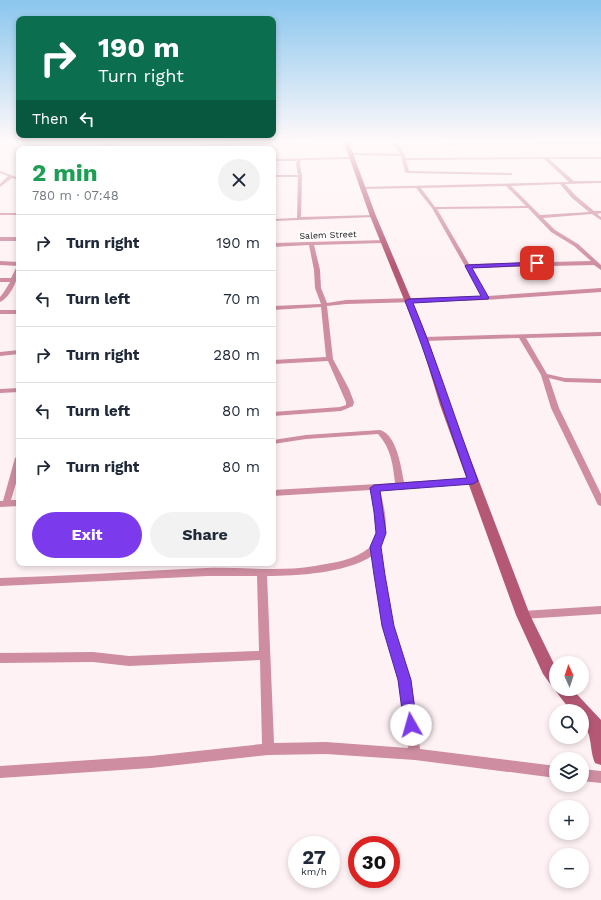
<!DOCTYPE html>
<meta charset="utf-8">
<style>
:root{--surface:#fff;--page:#f2f2f3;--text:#1f2937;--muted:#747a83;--line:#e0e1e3;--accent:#7c3aed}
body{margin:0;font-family:"Work Sans",sans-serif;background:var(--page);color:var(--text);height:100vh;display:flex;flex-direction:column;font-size:15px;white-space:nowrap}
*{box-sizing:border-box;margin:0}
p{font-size:13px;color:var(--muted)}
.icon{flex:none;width:22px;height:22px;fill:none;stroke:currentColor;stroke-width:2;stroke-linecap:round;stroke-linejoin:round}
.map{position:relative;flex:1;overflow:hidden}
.panel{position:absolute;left:16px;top:146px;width:260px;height:420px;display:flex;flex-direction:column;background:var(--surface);border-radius:8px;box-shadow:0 2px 6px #0003}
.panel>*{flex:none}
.banner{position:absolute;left:16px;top:16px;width:260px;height:122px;border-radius:8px;box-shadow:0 2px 6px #0003;background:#0b6e4f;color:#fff;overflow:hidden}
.needle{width:26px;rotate:357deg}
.fabs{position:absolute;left:549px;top:656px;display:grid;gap:8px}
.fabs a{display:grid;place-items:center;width:40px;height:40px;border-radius:50%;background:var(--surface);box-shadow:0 2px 6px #0003;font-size:20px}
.speed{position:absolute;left:288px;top:836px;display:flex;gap:8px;font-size:20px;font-weight:700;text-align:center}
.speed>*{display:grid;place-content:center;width:52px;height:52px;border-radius:50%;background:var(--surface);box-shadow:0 2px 6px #0003;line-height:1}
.speed small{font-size:10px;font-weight:400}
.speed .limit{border:6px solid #d22;background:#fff;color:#111}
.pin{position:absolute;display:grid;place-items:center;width:34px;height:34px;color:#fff;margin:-17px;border-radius:8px;box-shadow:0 2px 6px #0006}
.me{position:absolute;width:44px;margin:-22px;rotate:353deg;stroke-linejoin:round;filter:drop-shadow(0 0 3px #0008)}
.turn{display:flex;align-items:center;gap:14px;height:84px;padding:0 16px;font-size:18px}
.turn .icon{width:52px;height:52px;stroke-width:2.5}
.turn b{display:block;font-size:28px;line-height:34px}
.then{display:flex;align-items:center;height:38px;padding:0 16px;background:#0003;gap:8px;font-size:15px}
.round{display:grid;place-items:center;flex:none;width:42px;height:42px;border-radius:21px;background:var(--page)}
.summary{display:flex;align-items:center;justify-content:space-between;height:68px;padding:0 16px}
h1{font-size:24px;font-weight:700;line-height:30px;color:#1e9e55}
.cta{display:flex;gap:8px;margin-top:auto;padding:8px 16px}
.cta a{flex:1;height:46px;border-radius:24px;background:var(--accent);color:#fff;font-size:16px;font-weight:700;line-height:46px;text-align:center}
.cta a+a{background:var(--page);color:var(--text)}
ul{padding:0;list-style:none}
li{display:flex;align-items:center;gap:12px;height:56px;padding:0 16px;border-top:1px solid var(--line)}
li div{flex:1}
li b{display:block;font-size:15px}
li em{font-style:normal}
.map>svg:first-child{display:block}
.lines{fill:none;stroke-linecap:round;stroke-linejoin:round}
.street{fill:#ce8da0;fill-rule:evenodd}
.secondary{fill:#b55876;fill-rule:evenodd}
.route{fill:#7c3aed;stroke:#51269a}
.labels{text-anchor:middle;stroke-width:3.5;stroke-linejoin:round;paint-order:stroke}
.far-street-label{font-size:9px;fill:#1a1517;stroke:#fff}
</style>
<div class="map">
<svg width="601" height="900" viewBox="0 0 601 900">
<rect width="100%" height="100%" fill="#fff2f5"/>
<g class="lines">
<g class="street">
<path d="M16,140h4l31,9h-6z"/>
<path d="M115,140h4l-7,4 19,5c-7,0 -17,-4 -23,-3 -4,0 -7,3 -12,3z"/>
<path d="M159,140h15l31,2 -2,1z"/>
<path d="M328,140h20l-2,1 -142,5 -2,-1 2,-1z"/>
<path d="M391,140h4l10,15v3l196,-1v2h-52l25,22h27v2l-36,1 11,12 18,15h7v2l-4,1 4,3v3l-9,-6 -49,4 12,12 23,14 23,21v5l-7,-5 -123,3 17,28 113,-8v4l-115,8 -140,4 -19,2 6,53 16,30 5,13 -1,4 -12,5 -68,5v-4l67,-5 6,-2v-3l-18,-41 -55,3v-4l53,-3 -5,-50 -48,3v-4l48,-2 -6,-16 -1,-18 -5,-25 -36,2v-4l112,-3 1,1 -3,2 -69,2 6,25 1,18 6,15 19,-3 136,-4 -50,-88 -16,-20 -54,1h-2v-2l209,-5 -25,-23 -138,1 3,11 102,2 2,1 -2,1 -104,-2 -2,-1 -4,-16 -51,-1 -2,-1 2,-1 50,1zM560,184l12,14 17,14 -49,3 -29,-29zM506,186l20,20 -91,1 -14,-19zM528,208l23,24 23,14 17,15 -122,3 -32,-55z"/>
<path d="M601,142v2l-156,1 -2,-1 2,-1z"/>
<path d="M352,157l1,2 -52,1 -1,4 2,12 -1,41 72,-2h2v2l-102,4v-2l24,-1 1,-41h-25v-2h25l-2,-11 1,-3h-24v-2z"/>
<path d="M0,171l19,7v2l-7,-2 -12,9v-3l8,-8 -8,-3z"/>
<rect x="0" y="213" width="19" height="2"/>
<rect x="0" y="237" width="19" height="4"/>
<path d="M0,261l19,1v4l-19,-1z"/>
<path d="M19,266c0,12 -8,31 -19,36v-5l4,-5 6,-10h-10v-4h11l5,-10z"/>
<rect x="0" y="310" width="19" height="4"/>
<path d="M601,332v4l-75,2 21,36 18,4 36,1v4l-36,-1 -16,-4 10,30 42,86v12l-3,-1 -1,-2 -46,-95 -10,-33 -22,-37 -95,3 -3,-2 3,-2z"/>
<path d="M19,350v4l-19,2v-4z"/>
<path d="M19,388v4l-19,1v-4z"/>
<path d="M380,430c17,5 21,37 24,52l69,-4 4,3 -4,3 -93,5c4,20 11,40 0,58l13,79 18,54 9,69 136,17v12l-141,-18 -89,-6 -58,1 -117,13 -151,10v-12l151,-10 111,-12 -2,-84 -131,6 -36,-4 -93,1v-10l93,-1 36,4 130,-5 -2,-75h-49l-208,10v-8c69,-2 137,-7 206,-10 36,-1 73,4 109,-2 17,-3 40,-6 54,-18 15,-15 6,-40 2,-58l-98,6v-6l122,-7c-2,-18 -4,-35 -17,-49l-72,5 -33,5v-4l33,-5zM372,556l11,70 16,54 9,68 -82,-6 -52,1 -7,-167c30,0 79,-3 105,-20z"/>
<path d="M19,455v18l-8,27h8v6l-19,1v-6h3l12,-43z"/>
<path d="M601,606v8l-78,5 -4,-1 -1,-3 1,-3 4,-1z"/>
<path d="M582,769l19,2v12l-19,-2z"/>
</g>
<path class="secondary" d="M343,140h5l28,76 52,123 22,66 80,210 26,53v21h16l29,31v45l-6,-2c-6,-14 -2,-29 -13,-40v-12h-11l-17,-22 1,-2 -4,-2 -8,-11 -27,-59 -76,-210 -20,-66 -50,-123z"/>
</g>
<linearGradient id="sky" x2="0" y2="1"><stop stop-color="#8ac6ee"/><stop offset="0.53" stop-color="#fff9fa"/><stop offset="1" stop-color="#fff9fa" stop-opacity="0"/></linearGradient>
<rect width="601" height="266" fill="url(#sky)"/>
<path class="route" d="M539,262v3h-2l-65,3 17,30 -1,1 -75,4c24,58 43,119 65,178l-5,3 -93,7 6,42 -5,14 4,28 9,51 17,54 6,45 -2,4 -4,2 -5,-2 -2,-4 -6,-45 -16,-54 -8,-51 -4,-28 6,-14 -2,-21 -4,-24 4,-3 93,-7c-21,-59 -39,-119 -62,-177l4,-2 72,-3 -16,-30 1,-1z"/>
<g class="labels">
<g class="far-street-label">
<text transform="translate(328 235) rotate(-2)" y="3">Salem Street</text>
</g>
</g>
</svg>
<div class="fabs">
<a><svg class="needle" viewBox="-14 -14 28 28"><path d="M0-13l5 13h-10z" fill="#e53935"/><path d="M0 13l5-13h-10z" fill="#747a83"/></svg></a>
<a><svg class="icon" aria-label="search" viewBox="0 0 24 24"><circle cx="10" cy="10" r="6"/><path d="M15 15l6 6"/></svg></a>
<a><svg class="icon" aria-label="layers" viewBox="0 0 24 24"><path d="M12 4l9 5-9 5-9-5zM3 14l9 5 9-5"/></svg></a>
<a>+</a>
<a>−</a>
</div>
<div class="speed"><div>27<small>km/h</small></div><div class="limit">30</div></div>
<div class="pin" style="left:537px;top:263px;background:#d93025"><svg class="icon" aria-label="arrive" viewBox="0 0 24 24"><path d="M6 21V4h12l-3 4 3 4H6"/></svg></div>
<svg class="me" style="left:411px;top:725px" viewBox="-20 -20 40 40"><circle r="19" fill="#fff"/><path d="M0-13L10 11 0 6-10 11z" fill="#7c3aed"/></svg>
<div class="banner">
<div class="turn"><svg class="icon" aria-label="right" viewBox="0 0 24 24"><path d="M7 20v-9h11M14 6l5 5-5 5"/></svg><div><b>190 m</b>Turn right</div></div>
<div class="then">Then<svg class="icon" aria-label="left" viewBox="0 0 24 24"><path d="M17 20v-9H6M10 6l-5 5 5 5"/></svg></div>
</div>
<section class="panel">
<div class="summary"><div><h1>2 min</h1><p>780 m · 07:48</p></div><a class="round"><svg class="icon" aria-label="close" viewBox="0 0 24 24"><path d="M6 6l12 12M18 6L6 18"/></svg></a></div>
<ul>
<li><svg class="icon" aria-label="right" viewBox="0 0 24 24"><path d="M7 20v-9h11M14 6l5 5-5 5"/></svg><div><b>Turn right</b></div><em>190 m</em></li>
<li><svg class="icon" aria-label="left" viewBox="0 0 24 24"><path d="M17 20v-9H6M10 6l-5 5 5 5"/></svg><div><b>Turn left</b></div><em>70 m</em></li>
<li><svg class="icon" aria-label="right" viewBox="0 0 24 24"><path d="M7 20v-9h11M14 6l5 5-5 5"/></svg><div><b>Turn right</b></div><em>280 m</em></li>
<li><svg class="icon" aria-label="left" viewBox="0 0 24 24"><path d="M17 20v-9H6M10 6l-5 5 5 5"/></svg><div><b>Turn left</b></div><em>80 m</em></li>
<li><svg class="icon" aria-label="right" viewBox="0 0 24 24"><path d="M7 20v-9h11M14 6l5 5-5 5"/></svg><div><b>Turn right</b></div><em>80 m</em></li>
</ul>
<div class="cta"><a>Exit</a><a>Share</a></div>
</section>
</div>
